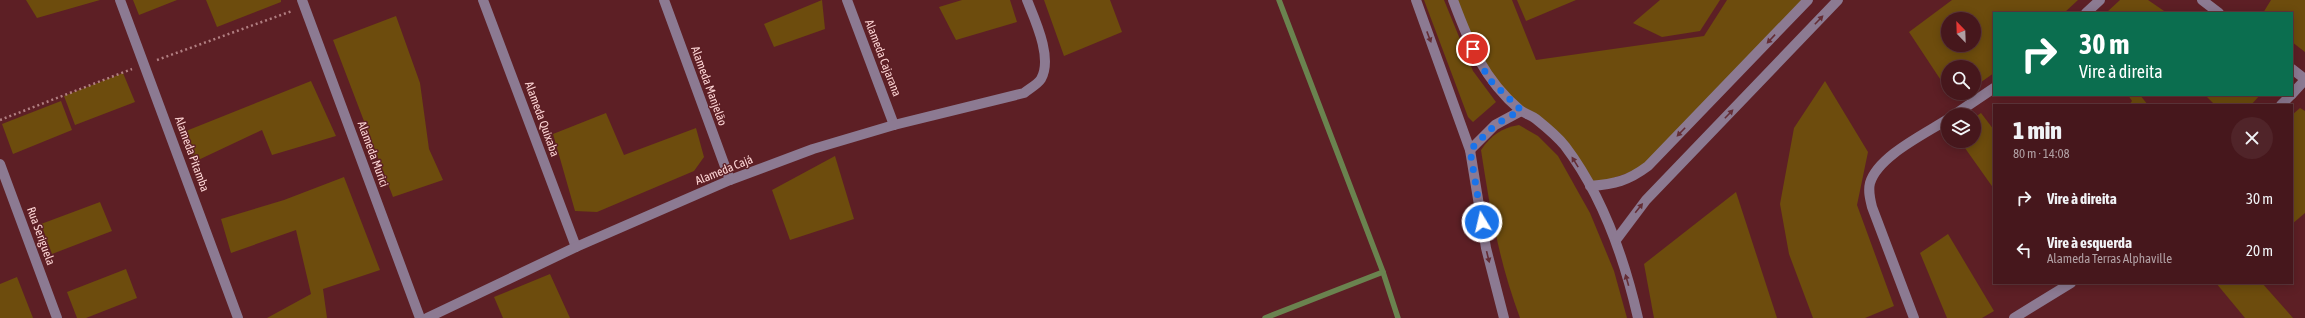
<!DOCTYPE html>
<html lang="pt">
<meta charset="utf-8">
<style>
:root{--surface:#46171c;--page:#502429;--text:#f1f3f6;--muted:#b09fa3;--line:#5e363b}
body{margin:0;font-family:"Asap Condensed",sans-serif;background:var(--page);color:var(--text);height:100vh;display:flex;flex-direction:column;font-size:15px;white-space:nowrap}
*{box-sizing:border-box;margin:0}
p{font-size:13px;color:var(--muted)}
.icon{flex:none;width:22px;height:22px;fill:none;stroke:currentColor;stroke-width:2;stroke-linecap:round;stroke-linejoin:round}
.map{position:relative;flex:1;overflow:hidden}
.panel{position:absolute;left:1993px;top:104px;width:300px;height:180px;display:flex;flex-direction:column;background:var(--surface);border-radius:0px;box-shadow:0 2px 10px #0003,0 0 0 1px var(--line)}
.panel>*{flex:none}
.guide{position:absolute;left:1993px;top:12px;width:300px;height:84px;border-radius:0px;box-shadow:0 2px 10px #0003,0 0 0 1px var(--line);background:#0b6e4f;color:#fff;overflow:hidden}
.needle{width:26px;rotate:337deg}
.tools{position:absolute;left:1941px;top:12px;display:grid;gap:8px}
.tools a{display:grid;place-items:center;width:40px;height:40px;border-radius:50%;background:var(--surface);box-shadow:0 2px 10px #0003,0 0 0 1px var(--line);font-size:20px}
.pin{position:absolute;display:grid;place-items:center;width:34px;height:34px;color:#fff;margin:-17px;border:2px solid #fff;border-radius:50%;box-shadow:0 1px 4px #0007}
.me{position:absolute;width:44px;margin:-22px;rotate:351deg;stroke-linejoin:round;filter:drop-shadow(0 0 3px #0008)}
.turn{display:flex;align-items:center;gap:14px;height:84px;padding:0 20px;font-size:18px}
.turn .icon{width:52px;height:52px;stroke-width:2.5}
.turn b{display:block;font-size:28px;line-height:34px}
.round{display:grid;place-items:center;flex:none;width:42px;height:42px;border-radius:21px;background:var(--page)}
.summary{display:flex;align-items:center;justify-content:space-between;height:68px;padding:0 20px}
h1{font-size:24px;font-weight:800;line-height:30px}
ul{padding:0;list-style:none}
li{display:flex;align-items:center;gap:12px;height:52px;padding:0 20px}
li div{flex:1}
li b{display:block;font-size:15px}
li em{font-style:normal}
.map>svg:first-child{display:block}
.green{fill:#6d4c0d;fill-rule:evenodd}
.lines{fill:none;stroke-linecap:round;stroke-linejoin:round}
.stream{stroke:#6a834f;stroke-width:5.5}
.path{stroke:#b17f82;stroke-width:2.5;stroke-dasharray:2 3;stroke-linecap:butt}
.minor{stroke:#8c7a92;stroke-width:10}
.oneway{fill:#642d35}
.route{stroke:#1a73e8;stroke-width:7;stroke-dasharray:0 12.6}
.labels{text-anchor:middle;stroke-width:3;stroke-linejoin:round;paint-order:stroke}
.street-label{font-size:12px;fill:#fed6d6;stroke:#5d1f25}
</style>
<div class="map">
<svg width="2305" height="318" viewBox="0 0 2305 318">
<rect width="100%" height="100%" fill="#5d1f25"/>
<g class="green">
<path d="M26,0h74l-63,18z"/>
<path d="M133,0h44l-38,15z"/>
<path d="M206,0h75v2l-64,25z"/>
<path d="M822,0l3,29 -51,18 -10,-23z"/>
<path d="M962,0h48l7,22 -61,18 -17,-33z"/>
<path d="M1044,0h66l12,32 -58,24z"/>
<path d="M1424,0h20l29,71 23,31 -23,20 -5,-5z"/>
<path d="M1453,0h59l24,60 168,-24 23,-36h81l-160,166 -58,20 -25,-40 -76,-67z"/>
<path d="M1517,0h59l-50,21z"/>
<path d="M1660,0h60l-20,31 -38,6 -29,-14z"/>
<path d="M1952,0h126l-14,13h-70v60l-20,14v-20h-26v24l-39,-59zM1948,19h26v26h-26z"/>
<path d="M2120,0h28l19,13h-61z"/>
<path d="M2271,0h34v52l-13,-10v-29h-29z"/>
<path d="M396,16l24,67 9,66 14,31 -50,17 -60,-157z"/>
<path d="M123,73l12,29 -60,23 -11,-29z"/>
<path d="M311,81l25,55 -64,19 -10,-25 -68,32 -13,-29z"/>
<path d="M1825,81l43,71 -11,53 37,101 -29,12h-52l-24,-64 -9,-50 14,-76z"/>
<path d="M2128,95h12l8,10h-19l3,-4z"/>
<path d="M2205,95h55l-9,10h-36z"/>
<path d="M61,101l11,29 -59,24 -11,-30z"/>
<path d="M2300,108l5,3v102l-13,11v-109z"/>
<path d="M606,113l18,42 72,-27 8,29 -10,14 -97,41 -22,-1 -22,-77z"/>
<path d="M1981,113l13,17v59l-34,-48h14v-23z"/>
<path d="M1519,125l19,11 20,20 32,57 24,58 13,47h-107c-21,-56 -30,-109 -39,-168 10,-15 21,-22 38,-25z"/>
<path d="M835,156l19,63 -64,21 -18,-50z"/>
<path d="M344,177l36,93 -57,19 4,29h-60l44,-24 -15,-64 -65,23 -10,-34 63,-19z"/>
<path d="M1736,192l41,126h-123l-10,-54z"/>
<path d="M100,202l12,29 -60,23 -11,-30z"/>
<path d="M1948,234l46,77 -12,7h-35l-27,-65z"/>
<path d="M126,269l11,29 -51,20h-9l-10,-26z"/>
<path d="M550,274l20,44h-67l-9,-21z"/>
<path d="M17,277l16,41h-33v-34z"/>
<path d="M2216,283h46l31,35h-48z"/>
</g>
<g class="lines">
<g class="stream">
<path d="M1279,0l104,272 15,46"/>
<path d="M1265,318l118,-46"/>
</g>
<g class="path">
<path d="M157,60l135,-49"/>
<path d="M0,120l132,-51"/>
</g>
<g class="minor">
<path d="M120,0l118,318"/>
<path d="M302,0l118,318"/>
<path d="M483,0l93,247"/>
<path d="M664,0l66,180"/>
<path d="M847,0l47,125"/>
<path d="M1416,0l54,150 16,98 18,70"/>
<path d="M1453,0c16,43 31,80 67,110 5,4 11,5 16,9 10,8 21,17 29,27 38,50 59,111 73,172"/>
<path d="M2202,0l17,13"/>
<path d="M2086,13l14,-13"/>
<path d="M2292,69l13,10"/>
<path d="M2292,94l13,-14"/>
<path d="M2281,105l10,-10"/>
<path d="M1954,115l40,-27"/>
<path d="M1470,150l25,-25 26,-14"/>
<path d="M0,164l57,154"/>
<path d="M1590,186c25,-2 38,-5 58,-20l160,-166"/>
<path d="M1616,240l30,-40 192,-200"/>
<path d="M427,318l149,-71 154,-67 83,-31 81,-24 130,-32c5,-4 14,-9 17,-14 12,-21 -6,-59 -14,-79"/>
<path d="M1914,318l-42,-111c-2,-8 -4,-16 -2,-24 8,-27 55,-49 78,-64"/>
<path d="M2014,318l57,-35"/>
</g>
</g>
<defs><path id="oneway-solid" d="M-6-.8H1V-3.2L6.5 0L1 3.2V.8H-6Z"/></defs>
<g class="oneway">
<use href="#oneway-solid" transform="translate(1819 20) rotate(-46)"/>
<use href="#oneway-solid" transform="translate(1429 37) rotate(69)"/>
<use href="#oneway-solid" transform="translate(1771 39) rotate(133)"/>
<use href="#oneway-solid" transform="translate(1729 114) rotate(-46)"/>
<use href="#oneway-solid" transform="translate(1681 132) rotate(134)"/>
<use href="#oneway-solid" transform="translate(1575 162) rotate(-122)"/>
<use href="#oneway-solid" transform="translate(1639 208) rotate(-51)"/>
<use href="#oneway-solid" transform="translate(1488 257) rotate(76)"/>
<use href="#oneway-solid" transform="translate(1627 280) rotate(-106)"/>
</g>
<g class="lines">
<path class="route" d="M1473,49l16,30 32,31 -26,15 -25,25 12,72"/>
</g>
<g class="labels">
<g class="street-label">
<text transform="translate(883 58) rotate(69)" y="4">Alameda Cajarana</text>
<text transform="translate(709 86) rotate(70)" y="4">Alameda Manjelão</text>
<text transform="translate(542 119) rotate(70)" y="4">Alameda Quixaba</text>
<text transform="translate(192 154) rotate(70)" y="4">Alameda Pitamba</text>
<text transform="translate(373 154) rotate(70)" y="4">Alameda Murici</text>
<text transform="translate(724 170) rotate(-22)" y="4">Alameda Cajá</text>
<text transform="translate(41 236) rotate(70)" y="4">Rua Seriguela</text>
</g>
</g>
</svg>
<div class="tools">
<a><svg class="needle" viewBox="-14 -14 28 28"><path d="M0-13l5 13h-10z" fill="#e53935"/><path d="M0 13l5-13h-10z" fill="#b09fa3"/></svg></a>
<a><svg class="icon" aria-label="search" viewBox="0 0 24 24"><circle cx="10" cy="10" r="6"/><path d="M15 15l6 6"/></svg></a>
<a><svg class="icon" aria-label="layers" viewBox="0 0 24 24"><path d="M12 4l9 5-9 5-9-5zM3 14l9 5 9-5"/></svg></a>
</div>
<div class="pin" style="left:1473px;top:49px;background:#d93025"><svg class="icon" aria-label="arrive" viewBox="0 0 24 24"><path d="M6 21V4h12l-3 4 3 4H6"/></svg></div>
<svg class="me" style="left:1482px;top:222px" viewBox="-20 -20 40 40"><circle r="17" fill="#1a73e8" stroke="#fff" stroke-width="3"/><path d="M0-11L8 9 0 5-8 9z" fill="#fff"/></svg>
<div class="guide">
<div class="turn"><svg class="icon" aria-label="right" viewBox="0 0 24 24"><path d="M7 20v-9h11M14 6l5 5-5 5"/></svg><div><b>30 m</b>Vire à direita</div></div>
</div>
<section class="panel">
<div class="summary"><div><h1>1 min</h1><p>80 m · 14:08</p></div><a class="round"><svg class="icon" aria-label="close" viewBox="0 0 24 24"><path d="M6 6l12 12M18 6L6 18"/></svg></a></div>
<ul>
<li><svg class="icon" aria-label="right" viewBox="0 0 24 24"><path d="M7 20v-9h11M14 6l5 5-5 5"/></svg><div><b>Vire à direita</b></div><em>30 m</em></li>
<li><svg class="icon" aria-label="left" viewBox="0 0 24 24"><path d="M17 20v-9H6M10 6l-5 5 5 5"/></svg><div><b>Vire à esquerda</b><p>Alameda Terras Alphaville</p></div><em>20 m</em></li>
</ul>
</section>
</div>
